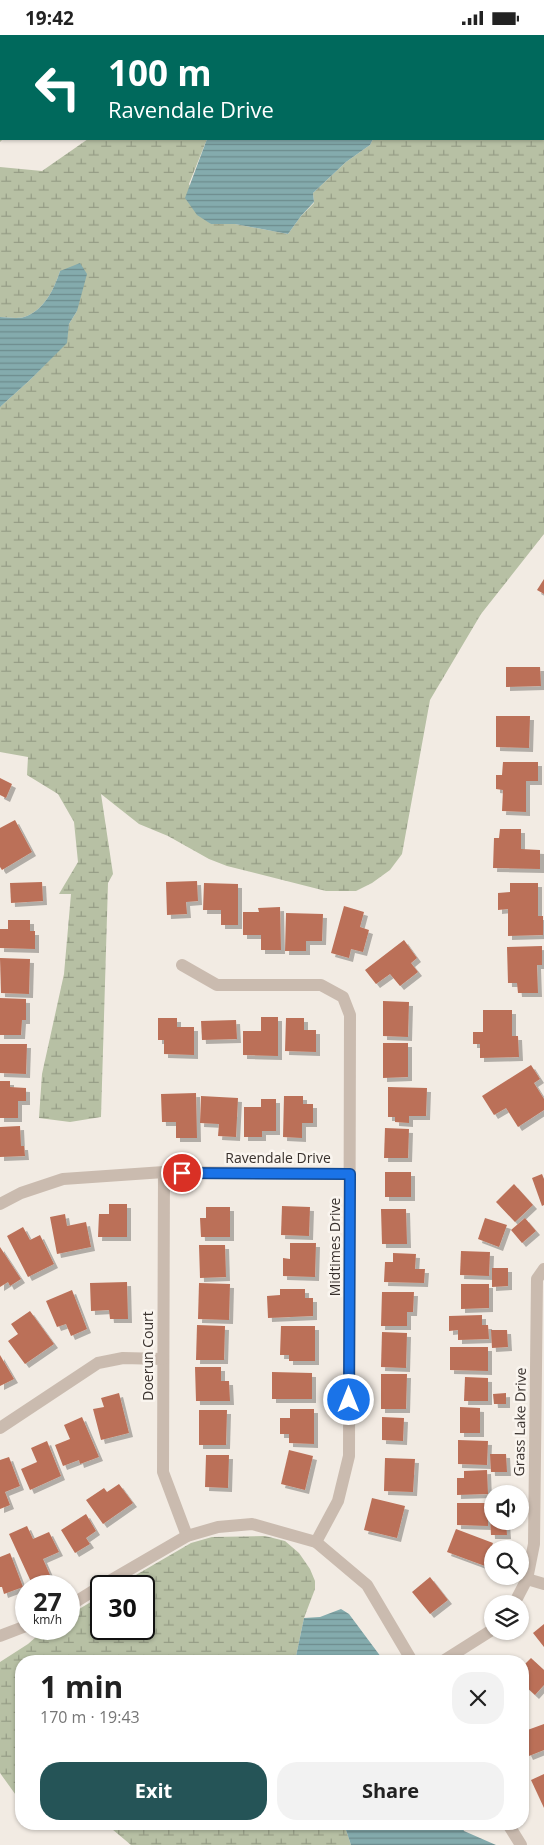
<!DOCTYPE html>
<meta charset="utf-8">
<style>
:root{--surface:#fff;--page:#f2f2f2;--text:#222;--muted:#767676;--accent:#255457}
body{margin:0;font-family:"Open Sans",sans-serif;background:var(--page);color:var(--text);height:100vh;display:flex;flex-direction:column;font-size:19px;white-space:nowrap}
*{box-sizing:border-box;margin:0}
p{font-size:16px;color:var(--muted)}
.icon{flex:none;width:28px;height:28px;fill:none;stroke:currentColor;stroke-width:2;stroke-linecap:round;stroke-linejoin:round}
.map{position:relative;flex:1;overflow:hidden}
.side{position:absolute;left:15px;top:1620px;width:514px;height:175px;display:flex;flex-direction:column;background:var(--surface);border-radius:20px;box-shadow:0 1px 4px #0004}
.side>*{flex:none}
.guide{position:absolute;left:0px;top:0px;width:545px;height:105px;box-shadow:0 1px 4px #0004;background:#00695c;color:#fff;overflow:hidden}
.fabs{position:absolute;left:484px;top:1450px;display:grid;gap:10px}
.fabs a{display:grid;place-items:center;width:45px;height:45px;border-radius:50%;background:var(--surface);box-shadow:0 1px 4px #0004;font-size:25px}
.speed{position:absolute;left:15px;top:1540px;display:flex;gap:10px;font-size:25px;font-weight:700;text-align:center}
.speed>*{display:grid;place-content:center;width:65px;height:65px;border-radius:50%;background:var(--surface);box-shadow:0 1px 4px #0004;line-height:1}
.speed small{font-size:12px;font-weight:400}
.speed .limit{border:2px solid #111;border-radius:8px;background:#fff;color:#111}
.pin{position:absolute;display:grid;place-items:center;width:42px;height:42px;color:#fff;margin:-21px;border:2px solid #fff;border-radius:50%;box-shadow:0 1px 5px #0007}
.me{position:absolute;width:55px;margin:-28px;rotate:0deg;stroke-linejoin:round;filter:drop-shadow(0 0 4px #0008)}
.turn{display:flex;align-items:center;gap:18px;height:105px;padding:0 25px;font-size:22px}
.turn .icon{width:65px;height:65px;stroke-width:2.5}
.turn b{display:block;font-size:35px;line-height:42px}
.round{display:grid;place-items:center;flex:none;width:52px;height:52px;border-radius:20px;background:var(--page)}
.overview{display:flex;align-items:center;justify-content:space-between;height:85px;padding:0 25px}
h1{font-size:30px;font-weight:700;line-height:38px}
.button{display:flex;gap:10px;margin-top:auto;padding:10px 25px}
.button a{flex:1;height:58px;border-radius:20px;background:var(--accent);color:#fff;font-size:20px;font-weight:700;line-height:58px;text-align:center}
.button a+a{background:var(--page);color:var(--text)}
.status{display:flex;justify-content:space-between;align-items:center;height:35px;padding:0 25px;background:var(--surface);direction:ltr}
.status svg{height:14px;fill:currentColor}
.map>svg:first-child{display:block}
.wetland{fill:url(#wetland-marsh)}
.water{fill:url(#water-rules)}
.building{fill:#bb7058;filter:url(#shadow)}
.lines{fill:none;stroke-linecap:round;stroke-linejoin:round}
.minor{stroke:#cabbaf;stroke-width:12}
.route-casing{stroke:#114b97;stroke-width:12}
.route{stroke:#1a73e8;stroke-width:9}
.labels{text-anchor:middle;stroke-width:5;stroke-linejoin:round;paint-order:stroke}
.street-label{font-size:14px;fill:#39312d;stroke:#faf5ef}
</style>
<div class="status"><b>19:42</b><svg viewBox="0 0 49 12"><path d="M0 12V9h3v3zM5 12V6h3v6zM10 12V3h3v9zM15 12V0h3v12zM26 1h20v11H26zM47 4h2v5h-2z"/></svg></div>
<div class="map">
<svg width="544" height="1810" viewBox="0 0 544 1810">
<defs>
<pattern id="wetland-marsh" width="20" height="14" patternUnits="userSpaceOnUse" patternTransform="scale(1.25)"><rect width="20" height="14" fill="#b7c0a4"/><path d="M1 5h8M5 5V1M11 12h8M15 12V8" fill="none" stroke="#969d86"/></pattern>
<pattern id="water-rules" width="6" height="5" patternUnits="userSpaceOnUse" patternTransform="scale(1.25)"><rect width="6" height="5" fill="#84abad"/><path d="M0 2.5h6" fill="none" stroke="#6d8c8d"/></pattern>
<filter id="shadow"><feDropShadow dx="4" dy="4" stdDeviation="0" flood-color="#0004"/></filter>
</defs>
<rect width="100%" height="100%" fill="#f2ebe3"/>
<g class="wetland">
<path d="M0,0h64l-63,1v103h2l-3,3z"/>
<path d="M242,0h302v499l-63,80 -51,86 -28,154 -12,16 -18,13 -16,8h-30l-99,-25 -18,-7 -41,-23 -29,-12 -38,-30 12,80 -5,9 -7,234 -31,5 -31,-4 3,-44 22,-100 7,-80h-12l19,-32 -4,-40 -16,-28 -31,-19 1,-18 -28,-5v-345l30,-27 36,-37 3,-19 8,-13 -17,-40c-6,18 -16,40 -36,46 -7,2 -17,0 -24,0v-150l42,4 46,-32h119l-18,45 22,40h24l53,10 13,-18 13,-13 -1,-10 33,-31 24,-17 3,-6h171v-103h-306z"/>
<path d="M265,1501l20,5 14,12 11,16 5,12v8l-11,29 -9,43h-274v138l-3,-1 -18,-25v-111l28,-18 17,-15h24v-14l32,-19v33h43v-43h-27l74,-43 21,-6z"/>
<path d="M106,1789h238l7,21h-220z"/>
</g>
<g class="water">
<path d="M207,104h166l-3,6 -24,17 -33,31 1,9 -13,14 -13,18 -53,-10h-24l-14,-9 -12,-17z"/>
<path d="M80,228l7,11 -10,37 -8,13 -2,19 -37,37 -30,27v-90c7,0 17,2 24,0 20,-6 30,-28 36,-46z"/>
<path d="M341,1574l8,5 35,47h-89l9,-43 16,-1z"/>
<path d="M344,1789h117l3,7 32,14h-145z"/>
</g>
<g class="building">
<path d="M544,544v15l-7,-4z"/>
<path d="M506,632h34l1,19 -35,1z"/>
<path d="M496,681h34l-1,32 -33,-1z"/>
<path d="M503,727h35v19h-12v31l-24,-1 1,-21 -7,-1v-14h6z"/>
<path d="M0,743l12,6 -6,14 -6,-3z"/>
<path d="M15,785l17,32 -30,18 -2,-3v-39z"/>
<path d="M500,794h21v20l19,1v19l-47,-1 1,-30h5z"/>
<path d="M197,846l1,20 -12,1 1,12 -20,1 -1,-33z"/>
<path d="M42,847l1,19 -32,2 -1,-20z"/>
<path d="M204,848l34,1v41h-17v-15h-18z"/>
<path d="M510,848h28v33h5v19l-35,1v-27l-10,1v-17l12,-1z"/>
<path d="M344,871l20,6 -4,15 9,3 -6,22 -12,-3 -2,9 -18,-5z"/>
<path d="M280,872l1,43h-20v-15h-18v-23h16l-1,-4z"/>
<path d="M286,878l37,1 -1,27h-16v10h-21z"/>
<path d="M8,885h22v11h5v18l-35,-1v-19h8z"/>
<path d="M404,905l13,18 -6,5 7,9 -18,14 -10,-12 -14,10 -11,-14z"/>
<path d="M542,911v19h-5l1,28h-20l-1,-10h-9l-1,-36z"/>
<path d="M0,923l30,1 -1,35 -28,-1z"/>
<path d="M0,963l26,1v21h-4l-1,15h-21z"/>
<path d="M383,966l26,1 -1,35 -25,-1z"/>
<path d="M483,975h29v26h6l1,21 -39,1v-14h-7v-12h10z"/>
<path d="M261,982h17v39l-35,-1v-24h18z"/>
<path d="M158,983h19v9h17v28l-30,-1v-14h-6z"/>
<path d="M286,983h18v12h12v22l-31,-1z"/>
<path d="M236,985l1,19 -35,1 -1,-19z"/>
<path d="M383,1008h25v34l-25,1z"/>
<path d="M0,1009h27l-1,30 -26,-1z"/>
<path d="M531,1030l9,14 -6,4 10,16v11l-26,17 -12,-19 -12,7 -12,-19z"/>
<path d="M0,1046h10v6l16,1v13h-8v17h-18z"/>
<path d="M388,1052l39,1 -1,28h-17v7l-14,-1v-5h-7z"/>
<path d="M196,1058l1,45h-21v-16h-14l-1,-28z"/>
<path d="M201,1061l37,2 -2,39 -18,-1 1,-12 -19,-1z"/>
<path d="M284,1061h19v8h10v19h-11v15l-19,-1z"/>
<path d="M261,1064h15v32h-14v6h-18v-30h17z"/>
<path d="M20,1091l1,20h3l1,10 -25,1v-30z"/>
<path d="M385,1093l24,1 -1,29h-24z"/>
<rect x="385" y="1137" width="26" height="25"/>
<path d="M542,1139l2,5v26l-2,1 -10,-28z"/>
<path d="M514,1149l19,21 -18,17 -19,-20z"/>
<path d="M109,1169h18v33h-29l1,-23h10z"/>
<path d="M282,1171l28,1 -1,29 -28,-1z"/>
<path d="M206,1172h24v30h-29l-1,-19h6z"/>
<path d="M381,1174h25l1,35h-25z"/>
<path d="M65,1179l2,12 19,-4 5,25 -34,7 -7,-37z"/>
<path d="M485,1183l22,7 -8,22 -21,-8z"/>
<path d="M525,1183l11,13 -14,12 -11,-13z"/>
<path d="M23,1192l7,13 10,-5 14,29 -26,13 -21,-41z"/>
<path d="M290,1208h26l-1,34 -32,-1v-18l7,1z"/>
<path d="M199,1210h26l1,32 -26,1z"/>
<path d="M0,1212l21,32 -11,7 -2,-4 -8,5z"/>
<path d="M461,1216l29,1 -1,24 -29,-1z"/>
<path d="M393,1218l23,1 -1,15h10l-1,14 -40,-1 1,-20h8z"/>
<path d="M492,1233h16v18l-16,1z"/>
<path d="M127,1247l1,37h-18l-1,-9 -18,1 -1,-28z"/>
<path d="M199,1248l31,1 -1,36 -31,-1z"/>
<path d="M461,1249h28v24l-28,1z"/>
<path d="M280,1254h25v9h8v18l-45,2 -1,-22 13,-1z"/>
<path d="M72,1255l15,39 -16,7 -5,-12 -9,3 -11,-26z"/>
<path d="M382,1257h32l-1,20h-6v14h-26z"/>
<path d="M30,1276l24,33 -29,20 -17,-23 10,-7 -7,-10z"/>
<path d="M482,1280v10h6l1,14 -31,1v-10l-9,1v-15z"/>
<path d="M197,1290l28,1 -1,34h-28z"/>
<path d="M281,1291h34v35h-26v-6h-9z"/>
<path d="M491,1295h16l1,17 -16,1z"/>
<path d="M382,1297l25,1 -1,35 -25,-1z"/>
<path d="M450,1312h38v24l-38,-1z"/>
<path d="M0,1320l14,24 -14,7z"/>
<path d="M195,1332h26v14h8l1,20h-34z"/>
<path d="M272,1337l40,1v26h-40z"/>
<path d="M381,1339h26l-1,35h-25z"/>
<path d="M465,1342l23,1v23h-24z"/>
<path d="M119,1358l10,40 -28,7 -8,-31 11,-2 -3,-9z"/>
<path d="M506,1358v11h-12l-1,-10z"/>
<path d="M460,1372l20,1v25h-20z"/>
<path d="M290,1374h24v35l-25,-1v-9h-9v-16h10z"/>
<path d="M199,1375h28l-1,35h-27z"/>
<path d="M82,1382l17,40 -19,7 -1,-4 -16,6 -8,-21 15,-6 -6,-14z"/>
<path d="M382,1382l22,1 -1,23 -21,-1z"/>
<path d="M458,1405l30,1 -1,24 -29,-1z"/>
<path d="M47,1406l14,35 -31,14 -9,-21 16,-7 -6,-14z"/>
<path d="M289,1415l24,6 -8,34 -24,-6z"/>
<path d="M490,1419h16l1,18h-16z"/>
<path d="M206,1420h23l-1,33 -23,-1z"/>
<path d="M9,1422l11,29 -15,6 5,13 -10,4v-49z"/>
<path d="M385,1423l30,1 -2,33 -29,-1z"/>
<path d="M487,1435l1,24 -31,1v-17h7v-7z"/>
<path d="M119,1449l14,19 -30,21 -17,-24 18,-12 3,4z"/>
<path d="M372,1463l33,8 -8,32 -33,-8z"/>
<path d="M457,1468h31v23l-31,-1z"/>
<path d="M86,1479l10,17 -10,7 4,6 -15,9 -14,-23z"/>
<path d="M490,1482h2v4h14l1,14h-16z"/>
<path d="M27,1491l6,13 16,-7 10,20 -16,7 7,16 -18,9 -23,-50z"/>
<path d="M456,1494l37,14 -8,23 -38,-14z"/>
<path d="M10,1518l13,34 -19,7 -2,-7h-2v-30z"/>
<path d="M430,1542l18,23 -18,14 -18,-22z"/>
<path d="M544,1589v23l-11,-14z"/>
<path d="M531,1623l13,12v15l-9,10 -13,-12v-16z"/>
<path d="M544,1689v26l-15,6 -7,-15v-9z"/>
<path d="M544,1739v34l-13,-28z"/>
</g>
<g class="lines">
<g class="minor">
<path d="M182,930l35,20h104l22,12 7,18 -1,441 -11,45 -22,41"/>
<path d="M164,1137l-1,300 24,64"/>
<path d="M0,1169l21,-11 42,-14 101,-7 186,2"/>
<path d="M0,1393l98,-65 25,-5 40,1"/>
<path d="M527,1544l17,5"/>
<path d="M101,1551l86,-50 31,-9 34,-3 64,18 51,43 45,76"/>
<path d="M514,1569l13,-25 7,-35 3,-265 7,-10"/>
<path d="M69,1571l32,-20"/>
<path d="M0,1601l26,-10"/>
<path d="M443,1626l49,-31"/>
<path d="M508,1789l13,21"/>
</g>
</g>
<g class="lines">
<defs>
<path id="route" d="M182,1138l168,1 -1,226"/>
</defs>
<use href="#route" class="route-casing"/>
<use href="#route" class="route"/>
</g>
<g class="labels">
<g class="street-label">
<text x="278" y="1128">Ravendale Drive</text>
<text transform="translate(335 1212) rotate(-90)" y="5">Midtimes Drive</text>
<text transform="translate(148 1321) rotate(-90)" y="5">Doerun Court</text>
<text transform="translate(520 1387) rotate(-89)" y="5">Grass Lake Drive</text>
</g>
</g>
</svg>
<div class="fabs">
<a><svg class="icon" aria-label="sound" viewBox="0 0 24 24"><path d="M4 9h4l5-4v14l-5-4H4zM17 9q2 3 0 6"/></svg></a>
<a><svg class="icon" aria-label="search" viewBox="0 0 24 24"><circle cx="10" cy="10" r="6"/><path d="M15 15l6 6"/></svg></a>
<a><svg class="icon" aria-label="layers" viewBox="0 0 24 24"><path d="M12 4l9 5-9 5-9-5zM3 14l9 5 9-5"/></svg></a>
</div>
<div class="speed"><div>27<small>km/h</small></div><div class="limit">30</div></div>
<div class="pin" style="left:182px;top:1138px;background:#d93025"><svg class="icon" aria-label="arrive" viewBox="0 0 24 24"><path d="M6 21V4h12l-3 4 3 4H6"/></svg></div>
<svg class="me" style="left:349px;top:1365px" viewBox="-20 -20 40 40"><circle r="17" fill="#1a73e8" stroke="#fff" stroke-width="3"/><path d="M0-11L8 9 0 5-8 9z" fill="#fff"/></svg>
<div class="guide">
<div class="turn"><svg class="icon" aria-label="left" viewBox="0 0 24 24"><path d="M17 20v-9H6M10 6l-5 5 5 5"/></svg><div><b>100 m</b>Ravendale Drive</div></div>
</div>
<section class="side">
<div class="overview"><div><h1>1 min</h1><p>170 m · 19:43</p></div><a class="round"><svg class="icon" aria-label="close" viewBox="0 0 24 24"><path d="M6 6l12 12M18 6L6 18"/></svg></a></div>
<div class="button"><a>Exit</a><a>Share</a></div>
</section>
</div>
